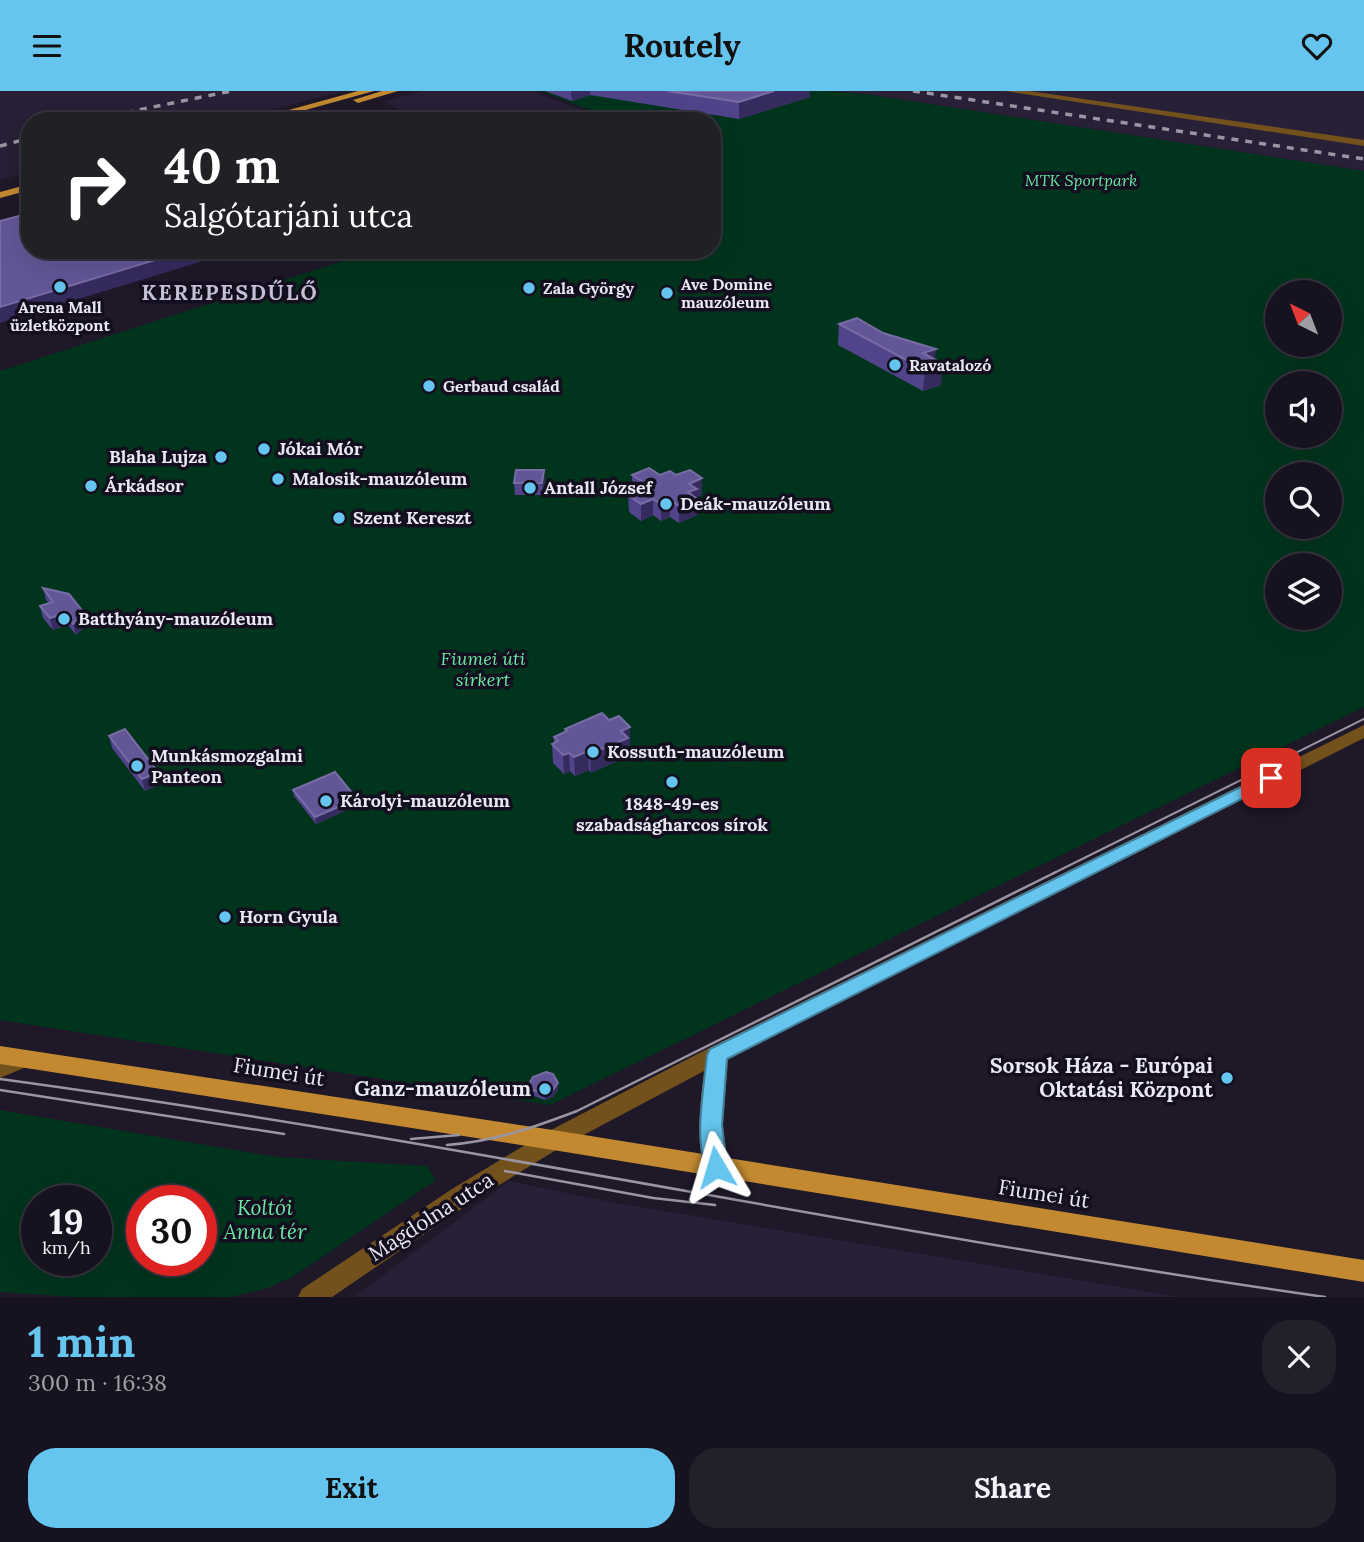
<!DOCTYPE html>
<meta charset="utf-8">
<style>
:root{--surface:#16121f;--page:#23202c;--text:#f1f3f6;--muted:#9e9ea4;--line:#35323d;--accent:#65c5ef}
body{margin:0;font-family:Lora,serif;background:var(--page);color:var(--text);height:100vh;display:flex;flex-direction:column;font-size:26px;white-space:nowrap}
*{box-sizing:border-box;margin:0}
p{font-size:23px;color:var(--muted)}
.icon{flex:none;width:38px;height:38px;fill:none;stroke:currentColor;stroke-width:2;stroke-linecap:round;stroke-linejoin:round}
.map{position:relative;height:1206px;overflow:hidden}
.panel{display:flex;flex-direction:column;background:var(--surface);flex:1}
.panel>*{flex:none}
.top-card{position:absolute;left:21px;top:21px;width:700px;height:147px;border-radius:28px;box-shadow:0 7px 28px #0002,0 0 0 2px var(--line);background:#202124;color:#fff;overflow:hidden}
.needle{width:46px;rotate:318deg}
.fabs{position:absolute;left:1265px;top:189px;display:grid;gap:14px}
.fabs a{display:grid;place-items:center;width:77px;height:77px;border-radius:50%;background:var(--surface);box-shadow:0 7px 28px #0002,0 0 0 2px var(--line);font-size:35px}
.speed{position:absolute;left:21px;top:1094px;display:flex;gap:14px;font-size:35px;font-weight:700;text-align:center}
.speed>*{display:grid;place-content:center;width:91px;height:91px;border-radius:50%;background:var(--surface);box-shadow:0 7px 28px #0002,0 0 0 2px var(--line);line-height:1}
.speed small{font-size:18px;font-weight:400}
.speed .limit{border:10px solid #d22;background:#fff;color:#111}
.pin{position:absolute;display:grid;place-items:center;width:60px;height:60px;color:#fff;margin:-30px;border-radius:14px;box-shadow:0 4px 10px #0006}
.me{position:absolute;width:77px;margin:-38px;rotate:353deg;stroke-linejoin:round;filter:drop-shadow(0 0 5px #0008)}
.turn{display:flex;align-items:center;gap:24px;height:147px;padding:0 28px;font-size:32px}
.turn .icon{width:91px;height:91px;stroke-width:2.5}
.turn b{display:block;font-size:49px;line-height:60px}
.round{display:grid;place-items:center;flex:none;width:74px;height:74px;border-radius:28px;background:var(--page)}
.headline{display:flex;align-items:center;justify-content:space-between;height:119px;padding:0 28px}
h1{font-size:42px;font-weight:700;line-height:52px;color:var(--accent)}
.primary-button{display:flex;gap:14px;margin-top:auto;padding:14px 28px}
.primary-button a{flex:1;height:80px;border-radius:28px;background:var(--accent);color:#111;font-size:28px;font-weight:700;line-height:80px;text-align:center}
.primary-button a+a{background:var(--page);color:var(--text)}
header{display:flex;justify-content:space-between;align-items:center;height:91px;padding:0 28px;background:var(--accent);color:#111;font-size:32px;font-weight:700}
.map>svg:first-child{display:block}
.built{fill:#272036}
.green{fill:#01341d;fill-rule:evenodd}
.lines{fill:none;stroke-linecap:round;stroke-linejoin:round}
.minor{fill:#73511c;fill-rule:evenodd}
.major{fill:#c28930;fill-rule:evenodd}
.tram-far1{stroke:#9a95a3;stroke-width:2}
.tram{stroke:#9a95a3;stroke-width:2.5}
.rail{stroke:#9a95a3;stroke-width:3.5;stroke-dasharray:7 7;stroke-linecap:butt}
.wall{fill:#52448b}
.shaded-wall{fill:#362b5f}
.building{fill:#625696;stroke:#786ca5;stroke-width:2}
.route{fill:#65c5ef;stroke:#42809b;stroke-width:2}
.poi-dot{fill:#65c5ef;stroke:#140f1f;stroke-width:2.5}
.labels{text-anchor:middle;stroke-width:7;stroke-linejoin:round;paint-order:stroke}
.far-park-label{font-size:16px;font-style:italic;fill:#68e8a2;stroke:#140f1f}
.far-poi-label{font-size:16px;font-weight:bold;fill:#ebe7f3;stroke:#140f1f;text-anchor:start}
.poi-label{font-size:18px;font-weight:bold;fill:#ebe7f3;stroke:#140f1f;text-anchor:start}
.park-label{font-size:18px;font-style:italic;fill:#68e8a2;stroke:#140f1f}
.far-district-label{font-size:21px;font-weight:bold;letter-spacing:2px;fill:#c6c0d7;stroke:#140f1f}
.near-poi-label{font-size:21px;font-weight:bold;fill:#ebe7f3;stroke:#140f1f;text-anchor:end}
.near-street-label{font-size:21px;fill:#ebe7f3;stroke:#140f1f}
.near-park-label{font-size:21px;font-style:italic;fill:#68e8a2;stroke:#140f1f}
</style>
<header><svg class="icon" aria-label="menu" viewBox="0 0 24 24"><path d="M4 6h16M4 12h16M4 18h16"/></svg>Routely<svg class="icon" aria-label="heart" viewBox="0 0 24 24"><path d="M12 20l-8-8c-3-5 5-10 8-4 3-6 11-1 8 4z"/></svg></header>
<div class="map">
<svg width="1364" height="1206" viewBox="0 0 1364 1206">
<rect width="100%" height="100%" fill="#1e1829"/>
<g class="built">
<path d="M0,0h344l-115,30h-199v51l-30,8z"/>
<path d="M422,0h111l77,30h-183l-44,-19z"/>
<path d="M823,0h541v80l-499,-77z"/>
<path d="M509,1090l102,21 569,95h-826z"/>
</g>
<g class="green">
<path d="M541,0h282l42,3 499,77v536l-814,398 -550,-85v-649l377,-121h335v-129h-95zM1278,201h52v53h-52zM1278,292h52v53h-52zM1278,383h52v53h-52zM1278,474h52v53h-52z"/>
<path d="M0,1019l277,47 150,9 9,14 -142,96 -26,12 -36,9h-157l-75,-5zM37,1110h59v59h-59zM142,1110h59v59h-59z"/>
</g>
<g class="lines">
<g class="minor">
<path d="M1005,0h24l335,49v6z"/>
<path d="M1364,634v13l-636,321 -5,66 5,42 -4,7 -8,3 -8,-3c-15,-30 -7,-71 -4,-103l-143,76 -91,56 -138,94h-34l4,-8 150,-100 93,-56 164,-85z"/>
<path d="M23,959l8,3 3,6 -3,6 -31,13v-19z"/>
</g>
<g class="major">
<path d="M358,0h16l-108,30h-17z"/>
<path d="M382,0h16l-40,12 -5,-3z"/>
<path d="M30,93v6l-30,8v-6z"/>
<path d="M0,955l553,84 811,130v22l-811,-132 -553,-86z"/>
</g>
<path class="tram-far1" d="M1052,783l312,-155"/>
<g class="tram">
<path d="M0,988c444,60 882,155 1325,218"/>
<path d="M0,999l284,44"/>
<path d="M411,1048l48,-4"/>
<path d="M447,1054c49,-4 85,-17 130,-34l479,-239"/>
<path d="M505,1080l148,27 62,7"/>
</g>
<g class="rail">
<path d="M913,0l451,68"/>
<path d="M58,30l34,-9"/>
<path d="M85,30l146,-30"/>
<path d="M0,55l30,-8"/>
</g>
</g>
<g class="wall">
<path d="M545,0h265v6l-71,22 -149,-24 -18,6z"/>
<path d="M839,233l44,9 53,16 -2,10 7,26 -18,6 -85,-46z"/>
<path d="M632,384h44l26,3v17l-5,2v18l-18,8 -9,-6 -9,4 -8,-6 -12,6 -12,-9 -1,-17 6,-2 -2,-2z"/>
<path d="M545,390l-2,14h-28l-1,-12z"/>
<path d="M43,497l41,25 3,12 -11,10 -8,-10 -15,5 -10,-12 -3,-12 9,-3 -3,-3z"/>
<path d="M609,629l21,7v18l-2,1v10l-37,17 -2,-3 -14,6 -5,-5 -6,3 -11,-11 -1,-19 2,-1v-6l11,-5v-3z"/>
<path d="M109,645l52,48 -16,7 -33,-43z"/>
<path d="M293,699l65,15 -42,19 -22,-28z"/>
<path d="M530,991l28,8 -5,7 -8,3 -11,-4z"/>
</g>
<g class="shaded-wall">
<path d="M571,0h19v4l-18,6z"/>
<path d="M774,0h36v6l-71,22v-17z"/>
<path d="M188,159h51l-239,73v-16z"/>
<path d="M936,258l-2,18 9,-3 -2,21 -18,6 2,-21 -2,-17z"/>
<path d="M544,379l1,11 -2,14 -1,-12z"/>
<path d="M702,387v17l-5,2v18l-18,8v-17l10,-22z"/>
<path d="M653,408v16l-12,6v-17z"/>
<path d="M670,409v17l-9,4v-17z"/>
<path d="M65,522l3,12 -15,5 -3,-12z"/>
<path d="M84,522l3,12 -11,10 -3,-11z"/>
<path d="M630,636v18l-2,1v10l-37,17 -1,-19 31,-23z"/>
<path d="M588,660l1,19 -14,6 -1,-19z"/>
<path d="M569,662l1,18 -6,3 -1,-19z"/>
<path d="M158,681l3,12 -16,7 -3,-12z"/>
<path d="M357,708l1,6 -42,19 -1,-7z"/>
<path d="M558,992v7l-5,7 -8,3v-6z"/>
</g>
<g class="building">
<path d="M668,0h106l-35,11z"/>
<path d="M30,122v37h158l-188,57v-86z"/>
<path d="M857,227l26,15 53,16 -13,4 20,11 -18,6 -86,-46z"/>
<path d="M649,377l11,7 10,-4 6,4 14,-5 12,8 -13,6 8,5 -9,3 9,7 -18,7 -9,-6 -9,4 -8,-5 -12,5 -13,-9 13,-5 -7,-4 9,-4 -11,-7z"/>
<path d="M516,379h28l-2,13h-28z"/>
<path d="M43,497l26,6 15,19 -11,11 -8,-11 -15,5 -10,-12 13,-4z"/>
<path d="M602,622l7,7 10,-4 11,11 -9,4 7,7 -38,16 -2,-3 -14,6 -5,-4 -6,2 -11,-11 6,-3 -4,-4 13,-6 -2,-2z"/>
<path d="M125,638l33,43 -16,7 -33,-43z"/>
<path d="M335,681l22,27 -42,18 -22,-27z"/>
<path d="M546,981l7,2 5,9 -6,8 -7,3 -12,-4 -3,-8 3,-5z"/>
</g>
<path class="route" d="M1271,681l9,6 -3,3 -550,278 -5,66 5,42 -3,7 -8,2 -8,-2c-15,-31 -4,-86 -1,-119l3,-6z"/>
<g class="poi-dot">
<circle cx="60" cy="196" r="7"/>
<circle cx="529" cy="197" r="7"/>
<circle cx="667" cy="202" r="7"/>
<circle cx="895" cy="274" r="7"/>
<circle cx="429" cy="295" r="7"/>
<circle cx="264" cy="358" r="7"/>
<circle cx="221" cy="366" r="7"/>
<circle cx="278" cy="388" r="7"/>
<circle cx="91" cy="395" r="7"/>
<circle cx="530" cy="397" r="7"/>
<circle cx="666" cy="413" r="7"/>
<circle cx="339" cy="427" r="7"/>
<circle cx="64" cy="528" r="7"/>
<circle cx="593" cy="661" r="7"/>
<circle cx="137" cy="675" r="7"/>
<circle cx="672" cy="691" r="7"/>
<circle cx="326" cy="710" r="7"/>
<circle cx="225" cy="826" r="7"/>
<circle cx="1227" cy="987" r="7"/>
<circle cx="545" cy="998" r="7"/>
</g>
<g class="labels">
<g class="far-park-label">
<text x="1081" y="95">MTK Sportpark</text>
</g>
<g class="far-poi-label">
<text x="681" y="199">Ave Domine<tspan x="681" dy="18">mauzóleum</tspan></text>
<text x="543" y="203">Zala György</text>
<text x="60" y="222" text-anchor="middle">Arena Mall<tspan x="60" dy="18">üzletközpont</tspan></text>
<text x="909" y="280">Ravatalozó</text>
<text x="443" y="301">Gerbaud család</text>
</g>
<g class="poi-label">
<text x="278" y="364">Jókai Mór</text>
<text x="207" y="372" text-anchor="end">Blaha Lujza</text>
<text x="292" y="394">Malosik-mauzóleum</text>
<text x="105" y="401">Árkádsor</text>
<text x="544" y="403">Antall József</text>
<text x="680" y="419">Deák-mauzóleum</text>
<text x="353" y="433">Szent Kereszt</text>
<text x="78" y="534">Batthyány-mauzóleum</text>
<text x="607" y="667">Kossuth-mauzóleum</text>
<text x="151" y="671">Munkásmozgalmi<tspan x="151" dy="21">Panteon</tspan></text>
<text x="340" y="716">Károlyi-mauzóleum</text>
<text x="672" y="719" text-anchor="middle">1848-49-es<tspan x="672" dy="21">szabadságharcos sírok</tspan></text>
<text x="239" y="832">Horn Gyula</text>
</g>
<g class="park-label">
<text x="483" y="574">Fiumei úti<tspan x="483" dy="21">sírkert</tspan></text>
</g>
<g class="far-district-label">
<text x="230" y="209">KEREPESDŰLŐ</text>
</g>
<g class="near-poi-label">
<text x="1213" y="982">Sorsok Háza - Európai<tspan x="1213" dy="24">Oktatási Központ</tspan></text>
<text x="531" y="1005">Ganz-mauzóleum</text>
</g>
<g class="near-street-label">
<text transform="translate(279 981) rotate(9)" y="7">Fiumei út</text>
<text transform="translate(1044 1103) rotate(9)" y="7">Fiumei út</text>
<text transform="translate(431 1126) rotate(-33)" y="7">Magdolna utca</text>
</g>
<g class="near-park-label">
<text x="265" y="1124">Koltói<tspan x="265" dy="24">Anna tér</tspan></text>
</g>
</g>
</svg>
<div class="fabs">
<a><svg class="needle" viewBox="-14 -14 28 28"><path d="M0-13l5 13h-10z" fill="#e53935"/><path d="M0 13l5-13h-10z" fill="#9e9ea4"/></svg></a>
<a><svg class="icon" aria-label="sound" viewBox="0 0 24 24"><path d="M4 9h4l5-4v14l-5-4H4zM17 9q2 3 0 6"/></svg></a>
<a><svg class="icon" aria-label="search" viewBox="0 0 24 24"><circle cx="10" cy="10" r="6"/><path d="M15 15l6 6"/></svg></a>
<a><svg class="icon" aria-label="layers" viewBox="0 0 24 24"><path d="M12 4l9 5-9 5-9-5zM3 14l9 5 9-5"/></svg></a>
</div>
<div class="speed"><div>19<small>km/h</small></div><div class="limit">30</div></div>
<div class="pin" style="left:1271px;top:687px;background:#d93025"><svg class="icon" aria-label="arrive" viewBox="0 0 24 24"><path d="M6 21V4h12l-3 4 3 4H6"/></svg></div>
<svg class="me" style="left:716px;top:1076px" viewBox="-20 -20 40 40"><path d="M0-17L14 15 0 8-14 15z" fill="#65c5ef" stroke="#fff" stroke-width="4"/></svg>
<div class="top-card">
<div class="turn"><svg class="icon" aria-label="right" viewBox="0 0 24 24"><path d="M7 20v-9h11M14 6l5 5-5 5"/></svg><div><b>40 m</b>Salgótarjáni utca</div></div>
</div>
</div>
<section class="panel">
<div class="headline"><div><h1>1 min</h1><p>300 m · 16:38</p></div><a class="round"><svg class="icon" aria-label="close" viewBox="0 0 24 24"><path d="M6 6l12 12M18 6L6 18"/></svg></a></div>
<div class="primary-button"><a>Exit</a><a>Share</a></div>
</section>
